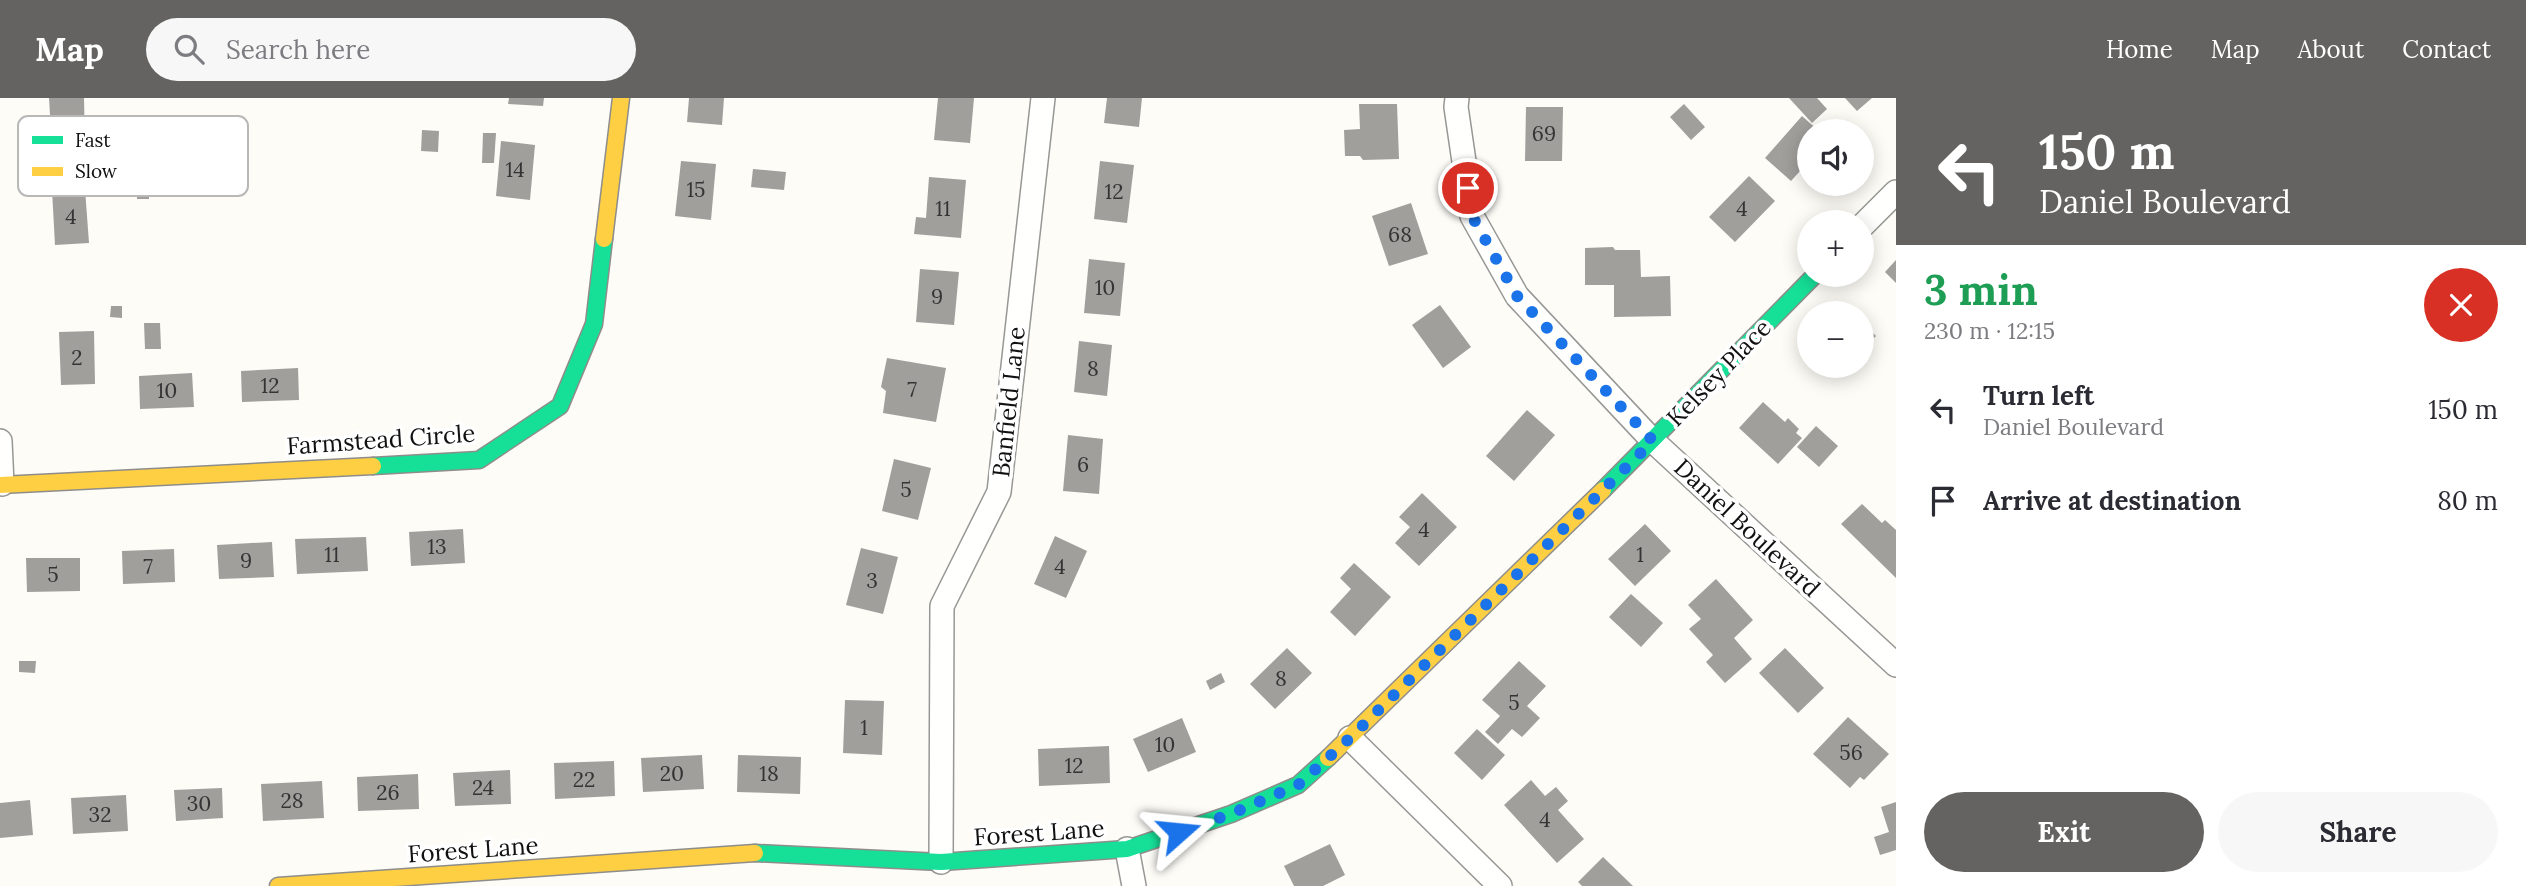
<!DOCTYPE html>
<meta charset="utf-8">
<style>
:root{--surface:#fff;--page:#f7f7f7;--text:#2b2b33;--muted:#7c7c81;--accent:#646362}
body{margin:0;font-family:Lora,serif;background:var(--page);color:var(--text);height:100vh;display:flex;flex-direction:column;font-size:26px;white-space:nowrap}
*{box-sizing:border-box;margin:0}
p{font-size:23px;color:var(--muted)}
.icon{flex:none;width:38px;height:38px;fill:none;stroke:currentColor;stroke-width:2;stroke-linecap:round;stroke-linejoin:round}
.map{position:relative;flex:1;overflow:hidden}
.details{display:flex;flex-direction:column;background:var(--surface);width:630px}
.details>*{flex:none}
.banner{background:#646362;color:#fff;overflow:hidden}
.controls{position:absolute;left:1797px;top:21px;display:grid;gap:14px}
.controls a{display:grid;place-items:center;width:77px;height:77px;border-radius:50%;background:var(--surface);box-shadow:0 4px 18px #0003;font-size:35px}
.pin{position:absolute;display:grid;place-items:center;width:60px;height:60px;color:#fff;margin:-30px;border:4px solid #fff;border-radius:50%;box-shadow:0 2px 7px #0007}
.me{position:absolute;width:77px;margin:-38px;rotate:72deg;stroke-linejoin:round;filter:drop-shadow(0 0 5px #0008)}
.turn{display:flex;align-items:center;gap:24px;height:147px;padding:0 28px;font-size:32px}
.turn .icon{width:91px;height:91px;stroke-width:2.5}
.turn b{display:block;font-size:49px;line-height:60px}
.round{display:grid;place-items:center;flex:none;width:74px;height:74px;border-radius:37px;background:var(--page)}
.summary{display:flex;align-items:center;justify-content:space-between;height:119px;padding:0 28px}
h1{font-size:42px;font-weight:700;line-height:52px;color:#1e9e55}
.button{display:flex;gap:14px;margin-top:auto;padding:14px 28px}
.button a{flex:1;height:80px;border-radius:42px;background:var(--accent);color:#fff;font-size:28px;font-weight:700;line-height:80px;text-align:center}
.button a+a{background:var(--page);color:var(--text)}
ul{padding:0;list-style:none}
li{display:flex;align-items:center;gap:21px;height:91px;padding:0 28px}
li div{flex:1}
li b{display:block;font-size:26px}
li em{font-style:normal}
header{display:flex;align-items:center;gap:42px;box-sizing:border-box;height:98px;padding:0 35px;background:var(--accent);color:#fff}
header strong{font-size:33px}
nav{display:flex;gap:38px;margin-inline-start:auto;font-size:24px}
.search{width:490px;height:63px;background:var(--page);display:flex;align-items:center;gap:18px;box-sizing:border-box;padding:0 24px;border-radius:38px;color:var(--muted);font-size:26px}
main{display:flex;flex:1;min-height:0}
.map>svg:first-child{display:block}
.building{fill:#a19f9c}
.lines{fill:none;stroke-linecap:round;stroke-linejoin:round}
.street-casing{stroke:#979795;stroke-width:26}
.fast-casing{stroke:#8e8d8b;stroke-width:19}
.slow-casing{stroke:#8e8d8b;stroke-width:19}
.street{stroke:#fffffe;stroke-width:23}
.fast{stroke:#16e098;stroke-width:16}
.slow{stroke:#ffcf43;stroke-width:16}
.route{stroke:#1a73e8;stroke-width:12;stroke-dasharray:0 21.6}
.labels{text-anchor:middle;stroke-width:7;stroke-linejoin:round;paint-order:stroke}
.number-label{font-size:21px;fill:#353434}
.street-label{font-size:24px;fill:#111;stroke:#fff}
.key{fill:#fff;stroke:#b8b8b8;stroke-width:2}
.key-label{font-size:19px;fill:#111}
</style>
<header>
<strong>Map</strong>
<div class="search"><svg class="icon" aria-label="search" viewBox="0 0 24 24"><circle cx="10" cy="10" r="6"/><path d="M15 15l6 6"/></svg>Search here</div>
<nav><a>Home</a><a>Map</a><a>About</a><a>Contact</a></nav>
</header>
<main>
<div class="map">
<svg width="1896" height="788" viewBox="0 0 1896 788">
<rect width="100%" height="100%" fill="#fdfcf7"/>
<g class="building">
<path d="M49,0h35l1,49 -33,1z"/>
<path d="M509,0h35l-1,8 -35,-2z"/>
<path d="M689,0h35l-2,27 -35,-3z"/>
<path d="M938,0h36l-4,45 -36,-3z"/>
<path d="M1107,0h35l-3,29 -35,-4z"/>
<path d="M1789,0h28l10,11 -15,14z"/>
<path d="M1845,0h27l-15,13z"/>
<path d="M1359,6h38l2,55 -36,1 -3,-4h-15l-1,-26 16,-1z"/>
<path d="M1684,6l21,23 -14,13 -21,-23z"/>
<path d="M1526,9h37l-1,54h-37z"/>
<path d="M1802,18l17,15h-9v29l-19,21 -26,-23z"/>
<path d="M422,32l17,1 -1,21 -17,-1z"/>
<path d="M483,35h13l-2,30h-12z"/>
<path d="M501,43l34,4 -5,55 -34,-4z"/>
<path d="M681,63l35,3 -5,56 -36,-4z"/>
<path d="M1100,63l34,4 -7,58 -33,-4z"/>
<path d="M753,71l33,3 -2,18 -33,-3z"/>
<path d="M1749,78l26,25 -40,41 -26,-25z"/>
<path d="M929,79l37,3 -5,58 -47,-4 2,-17 10,1z"/>
<rect x="137" y="88" width="12" height="13"/>
<path d="M85,91l4,54 -34,2 -3,-55z"/>
<path d="M1411,105l17,51 -39,12 -17,-50z"/>
<path d="M1613,149l2,3h25l1,27 29,-1 1,40 -57,1v-32h-29v-37z"/>
<path d="M1089,161l36,4 -5,53 -36,-3z"/>
<path d="M1896,162v23l-11,-11z"/>
<path d="M920,171l39,3 -5,53 -38,-3z"/>
<path d="M1440,207l31,42 -28,21 -31,-43z"/>
<path d="M111,208h11v12l-12,-1z"/>
<path d="M1862,224l14,14 -14,14z"/>
<path d="M144,225h16l1,26h-16z"/>
<path d="M94,233l1,53 -34,1 -2,-53z"/>
<path d="M1079,243l33,4 -5,51 -33,-4z"/>
<path d="M887,260l59,10 -10,54 -53,-9 3,-22 -5,-4z"/>
<path d="M298,270l1,32 -57,2 -1,-31z"/>
<path d="M192,275l2,34 -54,2 -1,-33z"/>
<path d="M1763,304l22,20 3,-4 11,11 -3,4 6,5 -24,26 -39,-36z"/>
<path d="M1527,312l28,25 -41,46 -28,-25z"/>
<path d="M1816,328l22,20 -19,21 -22,-20z"/>
<path d="M1068,337l35,4 -4,55 -36,-3z"/>
<path d="M894,361l37,9 -13,52 -36,-9z"/>
<path d="M1422,395l35,34 -38,39 -24,-23 15,-16 -11,-10z"/>
<path d="M1862,406l20,19 3,-3 11,10v48l-55,-54z"/>
<path d="M1645,426l26,27 -36,35 -27,-27z"/>
<path d="M463,431l2,34 -54,3 -2,-34z"/>
<path d="M1055,438l32,15 -21,47 -32,-14z"/>
<path d="M366,439l2,34 -71,3 -2,-35z"/>
<path d="M272,444l2,35 -55,2 -2,-34z"/>
<path d="M861,450l37,9 -15,57 -37,-9z"/>
<path d="M174,451l1,33 -52,2 -1,-33z"/>
<path d="M26,460h54v33l-53,1z"/>
<path d="M1354,465l37,34 -36,39 -25,-24 21,-23 -11,-11z"/>
<path d="M1716,481l37,41 -19,18 18,21 -27,24 -19,-21 7,-7 -24,-26 12,-10 -13,-14z"/>
<path d="M1631,496l32,29 -22,24 -32,-30z"/>
<path d="M1287,550l25,25 -37,36 -25,-25z"/>
<path d="M1785,550l39,40 -26,25 -39,-40z"/>
<path d="M19,563h17l-1,12 -16,-1z"/>
<path d="M1519,563l27,25 -19,20 13,12 -18,19 -10,-8 -14,15 -13,-12 15,-16 -18,-16z"/>
<path d="M1221,575l4,9 -15,8 -4,-9z"/>
<path d="M845,602l39,1 -2,54 -39,-2z"/>
<path d="M1848,619l41,37 -25,26 -4,-3 -10,11 -37,-34z"/>
<path d="M1182,620l14,34 -48,20 -15,-33z"/>
<path d="M1477,631l28,26 -23,25 -28,-27z"/>
<path d="M1109,648l1,37 -71,3 -1,-37z"/>
<path d="M702,657l2,34 -61,3 -2,-34z"/>
<path d="M738,657l63,2 -1,37 -63,-2z"/>
<path d="M614,663l1,35 -60,3 -1,-36z"/>
<path d="M510,672l1,34 -56,2 -2,-33z"/>
<path d="M418,676l1,35 -61,2 -1,-34z"/>
<path d="M1531,682l14,16 11,-9 12,14 -10,9 26,29 -27,24 -53,-58z"/>
<path d="M322,683l2,37 -61,3 -2,-37z"/>
<path d="M222,690l1,30 -47,3 -2,-31z"/>
<path d="M126,697l2,36 -55,3 -2,-36z"/>
<path d="M30,702l3,35 -33,3v-35z"/>
<path d="M1896,704v48l-16,5 -6,-18 15,-5 -8,-25z"/>
<path d="M1330,746l15,31 -22,11h-29l-10,-20z"/>
<path d="M1603,759l30,29h-51l-4,-4z"/>
</g>
<g class="lines">
<defs>
<g id="street">
<path d="M1457,0l-1,9 16,109 45,80 136,145 243,224"/>
<path d="M1862,128l34,-34"/>
<path d="M0,343l2,43"/>
<path d="M1350,640l150,148"/>
<path d="M1127,751l7,37"/>
<path d="M941,764l1,-256 57,-114 44,-394"/>
</g>
<g id="fast">
<path d="M373,368l106,-6 81,-54 34,-82 10,-85"/>
<path d="M1603,392l212,-215"/>
<path d="M755,755l186,9 186,-13 104,-35 67,-29 30,-27"/>
</g>
<g id="slow">
<path d="M604,141l17,-141"/>
<path d="M0,387l373,-19"/>
<path d="M1328,660l275,-268"/>
<path d="M278,788l477,-33"/>
</g>
</defs>
<use href="#street" class="street-casing"/>
<use href="#fast" class="fast-casing"/>
<use href="#slow" class="slow-casing"/>
<use href="#street" class="street"/>
<use href="#fast" class="fast"/>
<use href="#slow" class="slow"/>
</g>
<g class="lines">
<path class="route" d="M1179,734l52,-18 67,-29 52,-47 303,-297 -136,-145 -45,-80 -4,-28"/>
</g>
<g class="labels">
<g class="number-label">
<text x="1544" y="43">69</text>
<text x="515" y="79">14</text>
<text x="696" y="99">15</text>
<text x="1114" y="101">12</text>
<text x="943" y="118">11</text>
<text x="1742" y="118">4</text>
<text x="71" y="126">4</text>
<text x="1400" y="144">68</text>
<text x="1105" y="197">10</text>
<text x="937" y="206">9</text>
<text x="77" y="267">2</text>
<text x="1093" y="278">8</text>
<text x="270" y="295">12</text>
<text x="912" y="299">7</text>
<text x="167" y="300">10</text>
<text x="1083" y="374">6</text>
<text x="906" y="399">5</text>
<text x="1424" y="439">4</text>
<text x="437" y="456">13</text>
<text x="332" y="464">11</text>
<text x="1640" y="464">1</text>
<text x="246" y="470">9</text>
<text x="148" y="476">7</text>
<text x="1060" y="476">4</text>
<text x="53" y="484">5</text>
<text x="872" y="490">3</text>
<text x="1281" y="588">8</text>
<text x="1514" y="612">5</text>
<text x="864" y="637">1</text>
<text x="1165" y="654">10</text>
<text x="1851" y="662">56</text>
<text x="1074" y="675">12</text>
<text x="672" y="683">20</text>
<text x="769" y="683">18</text>
<text x="584" y="689">22</text>
<text x="483" y="697">24</text>
<text x="388" y="702">26</text>
<text x="292" y="710">28</text>
<text x="199" y="713">30</text>
<text x="100" y="724">32</text>
<text x="1545" y="729">4</text>
</g>
<g class="street-label">
<text transform="translate(1719 275) rotate(-46)" y="8">Kelsey Place</text>
<text transform="translate(1009 304) rotate(-84)" y="8">Banfield Lane</text>
<text transform="translate(381 342) rotate(-4)" y="8">Farmstead Circle</text>
<text transform="translate(1747 430) rotate(43)" y="8">Daniel Boulevard</text>
<text transform="translate(1039 735) rotate(-4)" y="8">Forest Lane</text>
<text transform="translate(473 752) rotate(-4)" y="8">Forest Lane</text>
</g>
</g>
<rect x="18" y="18" width="230" height="80" rx="10" class="key"/>
<rect x="32" y="38" width="31" height="8" fill="#16e098"/>
<rect x="32" y="69" width="31" height="9" fill="#ffcf43"/>
<g class="key-label">
<text x="75" y="49">Fast</text>
<text x="75" y="80">Slow</text>
</g>
</svg>
<div class="controls">
<a><svg class="icon" aria-label="sound" viewBox="0 0 24 24"><path d="M4 9h4l5-4v14l-5-4H4zM17 9q2 3 0 6"/></svg></a>
<a>+</a>
<a>−</a>
</div>
<div class="pin" style="left:1468px;top:90px;background:#d93025"><svg class="icon" aria-label="arrive" viewBox="0 0 24 24"><path d="M6 21V4h12l-3 4 3 4H6"/></svg></div>
<svg class="me" style="left:1179px;top:734px" viewBox="-20 -20 40 40"><path d="M0-17L14 15 0 8-14 15z" fill="#1a73e8" stroke="#fff" stroke-width="4"/></svg>
</div>
<section class="details">
<div class="banner">
<div class="turn"><svg class="icon" aria-label="left" viewBox="0 0 24 24"><path d="M17 20v-9H6M10 6l-5 5 5 5"/></svg><div><b>150 m</b>Daniel Boulevard</div></div>
</div>
<div class="summary"><div><h1>3 min</h1><p>230 m · 12:15</p></div><a class="round" style="background:#d93025;color:#fff"><svg class="icon" aria-label="close" viewBox="0 0 24 24"><path d="M6 6l12 12M18 6L6 18"/></svg></a></div>
<ul>
<li><svg class="icon" aria-label="left" viewBox="0 0 24 24"><path d="M17 20v-9H6M10 6l-5 5 5 5"/></svg><div><b>Turn left</b><p>Daniel Boulevard</p></div><em>150 m</em></li>
<li><svg class="icon" aria-label="arrive" viewBox="0 0 24 24"><path d="M6 21V4h12l-3 4 3 4H6"/></svg><div><b>Arrive at destination</b></div><em>80 m</em></li>
</ul>
<div class="button"><a>Exit</a><a>Share</a></div>
</section>
</main>
